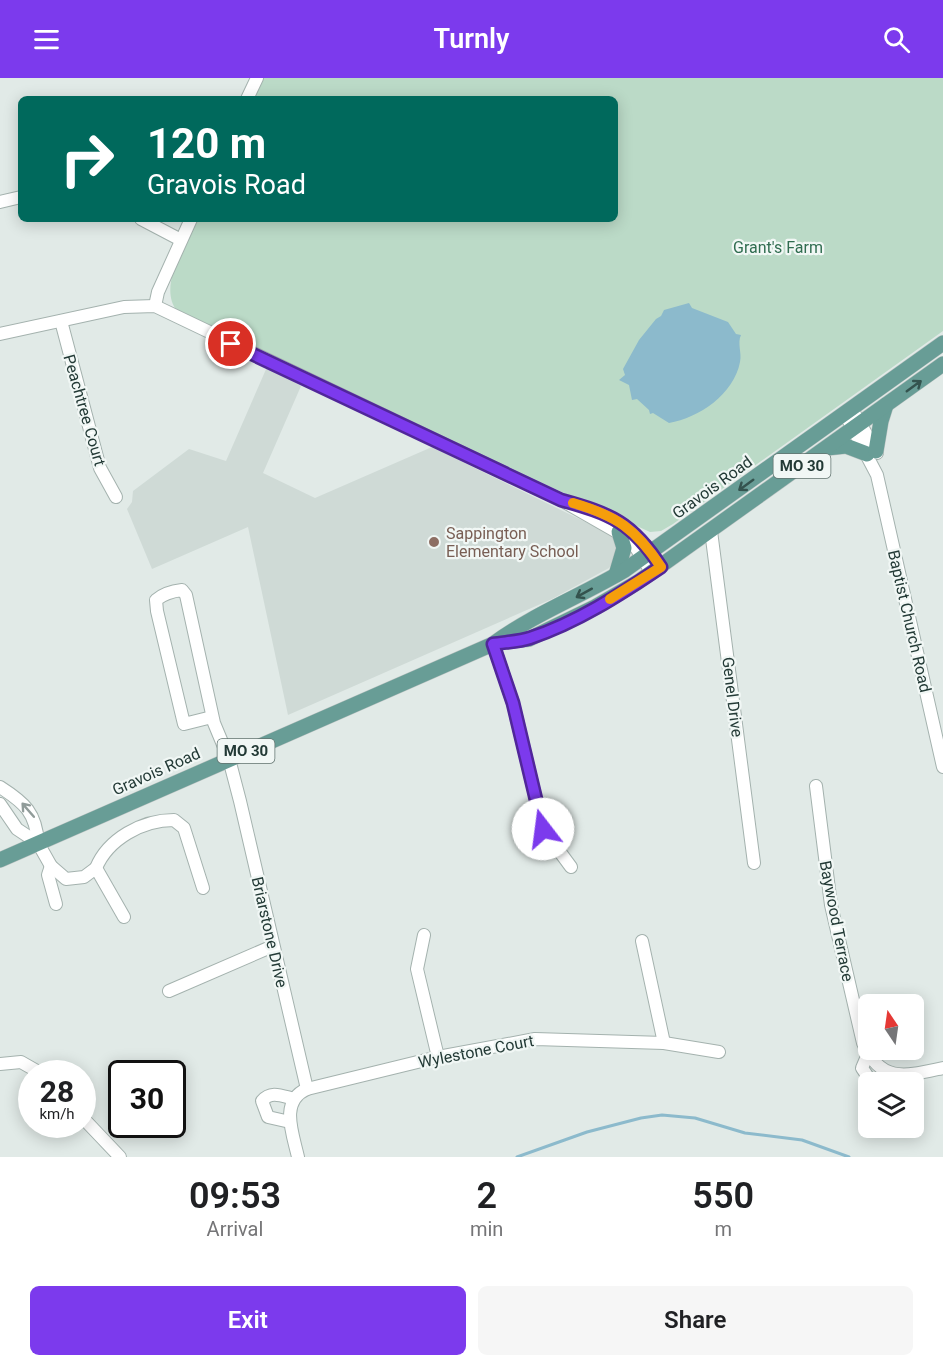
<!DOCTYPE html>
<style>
:root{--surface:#fff;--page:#f6f6f6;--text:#202124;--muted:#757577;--accent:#7c3aed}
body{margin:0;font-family:Roboto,sans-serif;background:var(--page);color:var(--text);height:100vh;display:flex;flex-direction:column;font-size:22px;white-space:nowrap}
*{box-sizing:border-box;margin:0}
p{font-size:20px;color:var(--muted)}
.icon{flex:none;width:33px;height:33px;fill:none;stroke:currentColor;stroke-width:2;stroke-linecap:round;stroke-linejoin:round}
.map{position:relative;height:1079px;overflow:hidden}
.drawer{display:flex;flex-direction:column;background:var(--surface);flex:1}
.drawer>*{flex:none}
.hud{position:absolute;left:18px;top:18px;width:600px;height:126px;border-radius:9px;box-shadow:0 3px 15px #0003;background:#00695c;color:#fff;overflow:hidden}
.needle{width:39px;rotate:347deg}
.fabs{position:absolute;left:858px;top:916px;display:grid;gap:12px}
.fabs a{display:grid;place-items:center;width:66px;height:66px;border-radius:9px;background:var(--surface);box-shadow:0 3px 15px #0003;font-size:30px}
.speed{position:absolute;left:18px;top:982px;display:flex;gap:12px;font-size:30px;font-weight:700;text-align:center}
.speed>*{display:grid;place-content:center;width:78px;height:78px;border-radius:50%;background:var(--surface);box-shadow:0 3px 15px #0003;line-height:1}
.speed small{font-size:15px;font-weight:400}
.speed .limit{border:3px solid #111;border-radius:9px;background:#fff;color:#111}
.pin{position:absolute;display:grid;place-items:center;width:51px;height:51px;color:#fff;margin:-26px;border:3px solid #fff;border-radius:50%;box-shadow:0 2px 6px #0007}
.me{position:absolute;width:66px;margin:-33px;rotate:345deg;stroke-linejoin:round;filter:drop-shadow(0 0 4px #0008)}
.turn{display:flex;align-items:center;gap:21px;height:126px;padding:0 30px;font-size:27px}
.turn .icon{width:78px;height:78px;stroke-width:2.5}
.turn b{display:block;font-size:42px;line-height:51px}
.eta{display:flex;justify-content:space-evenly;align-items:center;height:102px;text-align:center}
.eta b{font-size:36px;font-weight:600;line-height:42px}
.button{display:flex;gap:12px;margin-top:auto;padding:12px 30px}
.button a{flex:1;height:69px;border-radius:9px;background:var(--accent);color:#fff;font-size:24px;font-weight:600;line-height:69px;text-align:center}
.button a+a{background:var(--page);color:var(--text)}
header{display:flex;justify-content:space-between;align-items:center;height:78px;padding:0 30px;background:var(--accent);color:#fff;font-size:27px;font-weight:600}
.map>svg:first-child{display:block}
.built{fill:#cfdad6}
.green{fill:#bbdac7}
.water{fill:#8cbacc}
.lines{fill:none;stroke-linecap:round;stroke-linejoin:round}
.stream{stroke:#8cbacc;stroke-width:3}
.minor-casing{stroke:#a4b2ae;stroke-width:14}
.major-casing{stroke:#bdc4c3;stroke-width:16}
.minor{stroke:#fff;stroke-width:12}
.major{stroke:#689d96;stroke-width:15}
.oneway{stroke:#34534e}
.oneway2{stroke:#919c9a}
.route-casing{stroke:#51269a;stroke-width:15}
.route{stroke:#7c3aed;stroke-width:10}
.slow{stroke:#f59e0b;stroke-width:10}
.education-dot{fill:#8d6e63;stroke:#f1f7f5;stroke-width:2}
.labels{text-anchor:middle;stroke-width:4.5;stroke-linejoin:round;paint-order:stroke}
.shield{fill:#f1f7f5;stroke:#61736f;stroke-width:1.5}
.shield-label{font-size:15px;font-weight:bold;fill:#233a36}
.park-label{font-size:16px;fill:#306d50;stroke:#f1f7f5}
.street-label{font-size:16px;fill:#233a36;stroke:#f1f7f5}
.education-label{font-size:16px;fill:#785e54;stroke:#f1f7f5;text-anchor:start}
</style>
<header><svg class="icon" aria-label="menu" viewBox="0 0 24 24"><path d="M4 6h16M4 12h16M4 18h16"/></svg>Turnly<svg class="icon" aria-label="search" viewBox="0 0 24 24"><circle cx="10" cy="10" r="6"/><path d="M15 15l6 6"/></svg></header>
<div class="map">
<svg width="943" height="1079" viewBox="0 0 943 1079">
<rect width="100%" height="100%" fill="#e1eae7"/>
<path class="built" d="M267,289l34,19 -38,87 52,25 117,-51 182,89 4,12 -3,11 -6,9 -57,31 -264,116 -40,-188 -96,42 -25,-60 5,-7 1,-11 56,-42 37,12z"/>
<path class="green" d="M263,0h680v253l-270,193 -12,7 -11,1 -225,-102 -248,-119c-20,-26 10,-67 21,-92h417v-120h-362z"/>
<path class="water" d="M689,225l3,5 36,14 8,12 5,1c-4,8 1,18 -1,27 -6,32 -41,56 -71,61l-16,-10 -3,1 -1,-4 -12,-11 -5,1 -3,-15 -10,-5 6,-5 -2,-6 16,-29 17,-21 5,-3 3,-6z"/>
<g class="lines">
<path class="stream" d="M517,1079l70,-25 54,-14 21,-3 33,3 50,15 57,7 47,17"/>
<defs>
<g id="minor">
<path d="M247,21l10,-21"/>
<path d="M0,124l21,-5"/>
<path d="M141,141l40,21"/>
<path d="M155,228l3,-14 33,-73"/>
<path d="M61,243l39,147 16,29"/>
<path d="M0,256l124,-27 31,-1 406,194 70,40 21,33"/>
<path d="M845,336l32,61 66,292"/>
<path d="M856,338l21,37"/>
<path d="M573,426c36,10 62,23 83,55"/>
<path d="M711,453l43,332"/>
<path d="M493,566l20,59 30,126 28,38"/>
<path d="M212,639l-28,7 -27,-113 -1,-11c7,-6 17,-9 26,-10l4,5 28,128 15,36 11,42 67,288"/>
<path d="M816,708l15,119 32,138c18,41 43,33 80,25"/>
<path d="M0,709c25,16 36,26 38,56"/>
<path d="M0,726l17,25 21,14 13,23 15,13 18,-2 12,-9 28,49"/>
<path d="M51,788l-3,9 8,29"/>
<path d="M96,790c12,-29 46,-48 78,-48l10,8 19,60"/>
<path d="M424,857l-7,34 21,88"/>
<path d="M642,863l22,102"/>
<path d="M169,913l104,-45"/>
<path d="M868,976l-6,14 8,12c9,3 14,3 19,-6"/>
<path d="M0,986l21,-2 21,12"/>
<path d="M82,1039l38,40"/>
<path d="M290,1044l-22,-5 -6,-16c9,-11 20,-5 32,-2"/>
<path d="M298,1079c-5,-23 -19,-56 9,-68l131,-32 97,-18 129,4 55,9"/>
</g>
<g id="major">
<path d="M827,370l19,-2 21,8"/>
<path d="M876,373l5,-30 5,-16"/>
<path d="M616,497l8,-27 -5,-16"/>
<path d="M496,565l33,-4 66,-32 43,-25 305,-218"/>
<path d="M0,782l493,-216c41,-30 88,-48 132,-74l318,-227"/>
</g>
</defs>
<use href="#minor" class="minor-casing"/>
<use href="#major" class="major-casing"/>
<use href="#minor" class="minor"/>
<use href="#major" class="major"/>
</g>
<defs><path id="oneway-shaft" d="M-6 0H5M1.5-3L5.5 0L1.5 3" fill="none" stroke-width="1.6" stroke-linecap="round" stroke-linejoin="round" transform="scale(1.5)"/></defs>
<g class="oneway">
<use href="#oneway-shaft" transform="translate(914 308) rotate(-36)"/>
<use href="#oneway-shaft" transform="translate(746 407) rotate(144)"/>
<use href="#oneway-shaft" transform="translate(584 515) rotate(151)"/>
</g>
<use class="oneway2" href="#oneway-shaft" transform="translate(28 732) rotate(-131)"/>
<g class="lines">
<defs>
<path id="route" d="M231,266l330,156c50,14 71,22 100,67 -40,27 -85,56 -131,71 -12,4 -26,4 -37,6l20,59 30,126"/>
</defs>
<use href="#route" class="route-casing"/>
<use href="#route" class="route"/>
<path class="slow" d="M573,425c44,13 63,26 88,64l-51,32"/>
</g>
<circle class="education-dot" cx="434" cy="464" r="6"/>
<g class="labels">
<g class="shield">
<rect x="773.5" y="376" width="57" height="24" rx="4.5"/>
<rect x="217.5" y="661" width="57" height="24" rx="4.5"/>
</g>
<g class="shield-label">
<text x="802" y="393">MO 30</text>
<text x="246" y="678">MO 30</text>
</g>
<g class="park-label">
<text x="778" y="175">Grant's Farm</text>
</g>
<g class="street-label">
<text transform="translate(85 332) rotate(74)" y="6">Peachtree Court</text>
<text transform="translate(712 409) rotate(-36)" y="6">Gravois Road</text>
<text transform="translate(910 543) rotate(77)" y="6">Baptist Church Road</text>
<text transform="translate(733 619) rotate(83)" y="6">Genel Drive</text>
<text transform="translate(156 693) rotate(-24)" y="6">Gravois Road</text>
<text transform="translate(837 843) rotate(79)" y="6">Baywood Terrace</text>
<text transform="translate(270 854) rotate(77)" y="6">Briarstone Drive</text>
<text transform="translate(476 973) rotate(-11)" y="6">Wylestone Court</text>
</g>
<g class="education-label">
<text x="446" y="461">Sappington<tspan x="446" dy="18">Elementary School</tspan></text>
</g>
</g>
</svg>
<div class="fabs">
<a><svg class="needle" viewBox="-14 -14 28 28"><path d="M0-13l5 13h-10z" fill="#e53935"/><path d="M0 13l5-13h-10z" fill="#757577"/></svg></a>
<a><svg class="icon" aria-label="layers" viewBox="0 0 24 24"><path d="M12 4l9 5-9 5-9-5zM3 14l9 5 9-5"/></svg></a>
</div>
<div class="speed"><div>28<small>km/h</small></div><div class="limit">30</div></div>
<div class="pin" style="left:231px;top:266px;background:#d93025"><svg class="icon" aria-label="arrive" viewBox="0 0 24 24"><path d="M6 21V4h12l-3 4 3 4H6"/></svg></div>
<svg class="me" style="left:543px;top:751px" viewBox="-20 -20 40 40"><circle r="19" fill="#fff"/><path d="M0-13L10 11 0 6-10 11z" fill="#7c3aed"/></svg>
<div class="hud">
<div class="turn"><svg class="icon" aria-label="right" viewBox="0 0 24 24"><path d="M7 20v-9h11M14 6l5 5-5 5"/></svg><div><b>120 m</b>Gravois Road</div></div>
</div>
</div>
<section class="drawer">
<div class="eta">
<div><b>09:53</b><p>Arrival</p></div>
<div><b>2</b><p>min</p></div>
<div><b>550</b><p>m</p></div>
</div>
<div class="button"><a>Exit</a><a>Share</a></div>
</section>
